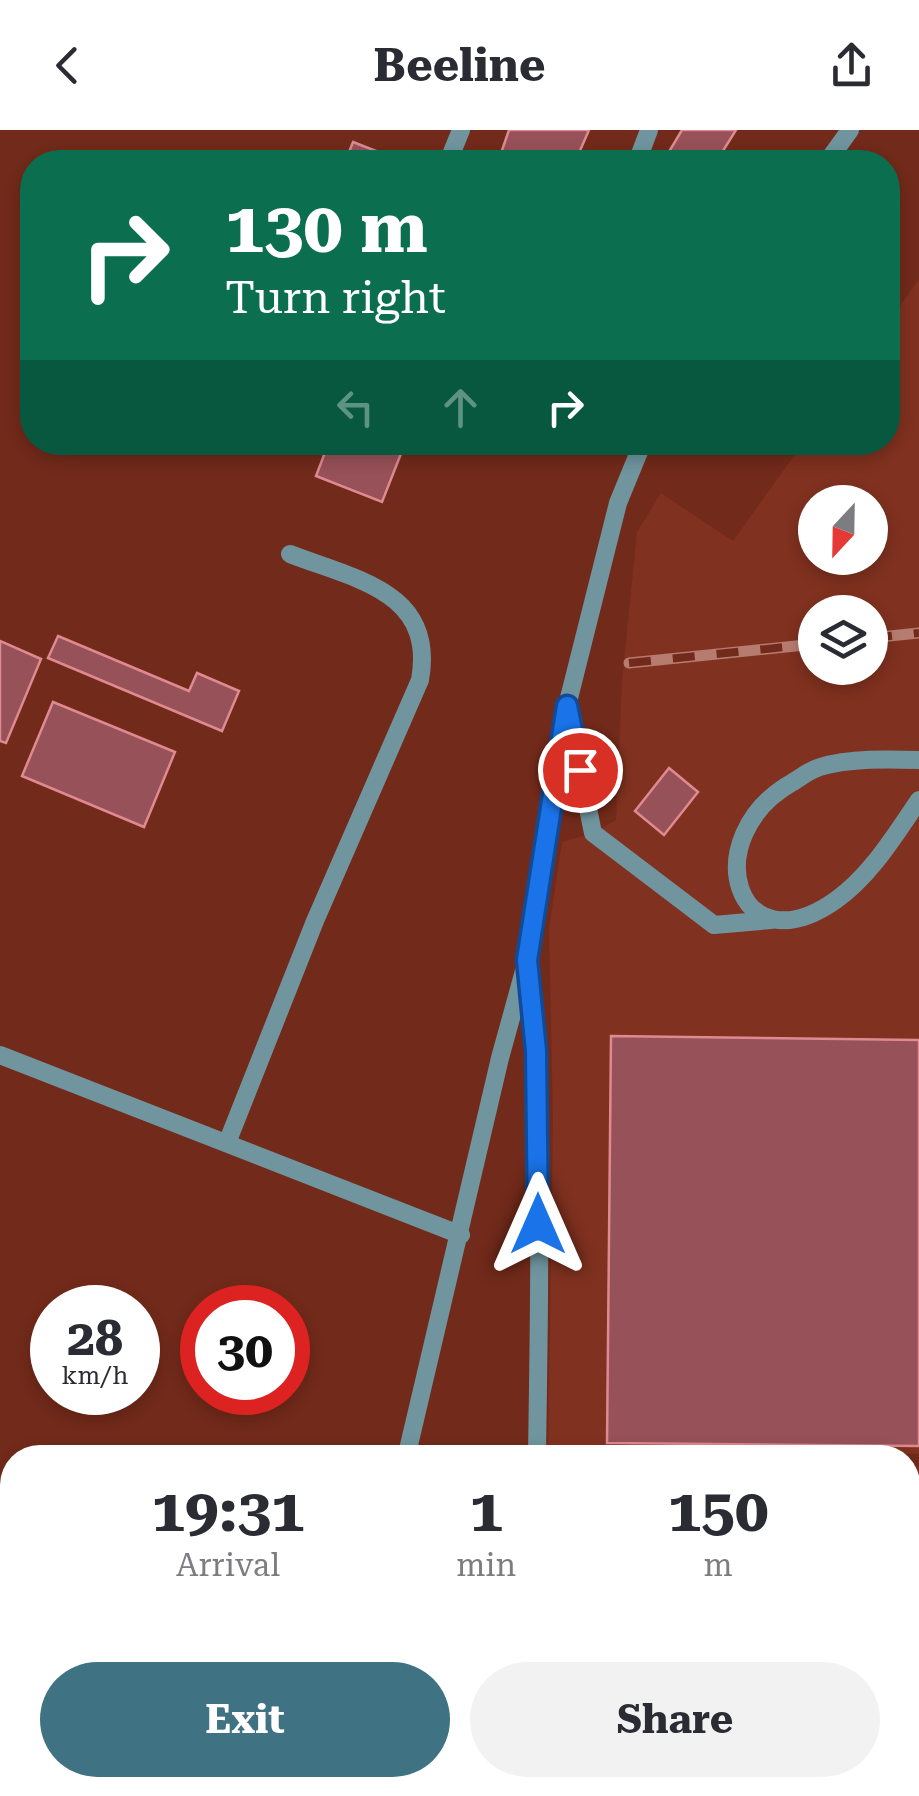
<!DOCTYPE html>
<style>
:root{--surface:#fff;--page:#f2f2f3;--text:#2b2b33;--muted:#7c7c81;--accent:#3f7282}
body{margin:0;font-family:"Roboto Serif",serif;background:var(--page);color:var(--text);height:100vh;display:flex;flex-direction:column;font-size:38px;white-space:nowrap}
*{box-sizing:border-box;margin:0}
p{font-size:32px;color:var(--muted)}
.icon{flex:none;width:55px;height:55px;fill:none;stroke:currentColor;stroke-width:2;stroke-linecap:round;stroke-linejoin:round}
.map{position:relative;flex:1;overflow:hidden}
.panel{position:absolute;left:0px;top:1315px;width:920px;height:352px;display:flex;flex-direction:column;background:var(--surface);border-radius:40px 40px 0 0;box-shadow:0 5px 15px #0003}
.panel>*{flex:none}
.banner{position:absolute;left:20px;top:20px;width:880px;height:305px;border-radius:40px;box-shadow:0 5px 15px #0003;background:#0b6e4f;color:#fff;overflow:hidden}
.needle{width:65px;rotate:202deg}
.tools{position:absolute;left:798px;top:355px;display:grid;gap:20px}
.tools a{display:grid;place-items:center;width:90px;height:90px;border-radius:50%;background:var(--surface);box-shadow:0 5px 15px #0003;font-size:50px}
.speed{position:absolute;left:30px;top:1155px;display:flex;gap:20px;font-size:50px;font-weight:700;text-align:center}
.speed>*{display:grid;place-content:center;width:130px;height:130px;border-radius:50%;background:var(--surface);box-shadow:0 5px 15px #0003;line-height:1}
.speed small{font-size:25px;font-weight:400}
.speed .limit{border:15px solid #d22;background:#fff;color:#111}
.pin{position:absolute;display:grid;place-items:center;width:85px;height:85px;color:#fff;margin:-42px;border:5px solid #fff;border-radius:50%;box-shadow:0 2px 10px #0007}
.me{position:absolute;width:110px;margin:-55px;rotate:0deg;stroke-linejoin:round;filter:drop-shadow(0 0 8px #0008)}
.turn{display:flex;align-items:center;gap:35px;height:210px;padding:0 40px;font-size:45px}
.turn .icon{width:130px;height:130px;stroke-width:2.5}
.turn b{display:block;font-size:70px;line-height:85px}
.lanes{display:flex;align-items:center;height:95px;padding:0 40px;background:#0003;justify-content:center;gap:50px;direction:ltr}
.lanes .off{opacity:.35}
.eta{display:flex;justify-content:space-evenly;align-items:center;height:170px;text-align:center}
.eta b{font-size:60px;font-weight:700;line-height:70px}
.button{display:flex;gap:20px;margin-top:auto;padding:20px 40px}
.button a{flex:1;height:115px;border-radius:60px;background:var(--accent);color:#fff;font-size:40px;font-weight:700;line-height:115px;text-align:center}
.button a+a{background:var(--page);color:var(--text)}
header{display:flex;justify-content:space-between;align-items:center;height:130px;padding:0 40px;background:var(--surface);font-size:45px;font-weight:700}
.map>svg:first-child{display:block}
.built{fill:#80311f;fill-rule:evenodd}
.building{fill:#975158;stroke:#df8991;stroke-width:2.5}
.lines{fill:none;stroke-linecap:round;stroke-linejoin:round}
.minor{stroke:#70959e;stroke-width:18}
.rail-casing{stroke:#b67c6f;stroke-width:11}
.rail{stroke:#722a1a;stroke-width:8;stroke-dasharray:22;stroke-linecap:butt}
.route-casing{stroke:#114b97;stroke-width:25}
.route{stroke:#1a73e8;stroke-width:18}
</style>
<header><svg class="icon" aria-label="back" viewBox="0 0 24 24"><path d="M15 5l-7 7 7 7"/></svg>Beeline<svg class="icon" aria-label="share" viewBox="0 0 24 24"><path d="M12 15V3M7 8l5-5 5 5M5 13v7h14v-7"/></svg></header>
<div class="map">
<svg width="919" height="1666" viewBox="0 0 919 1666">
<rect width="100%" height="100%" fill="#722a1a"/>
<g class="built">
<path d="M919,149v1175l-371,-3 5,-331 -4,-192 13,-86 31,-9 23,-13 6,-139 15,-149 24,-39 72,48 70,-98 85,-1v-119zM815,372h55v56h-55zM815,482h55v56h-55z"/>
<path d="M908,1336h11v330h-357v-11h346z"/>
</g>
<g class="building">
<path d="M509,0h80l-14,32h-60l-15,-6z"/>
<path d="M682,0h54l-20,32h-25l-21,-12z"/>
<path d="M353,12l49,19v1h-57z"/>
<path d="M329,312h67l8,4 -22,56 -66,-26z"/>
<path d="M58,506l131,55 8,-18 42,18 -17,40 -174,-73z"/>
<path d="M0,511l41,18 -35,84 -6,-2z"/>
<path d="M53,572l122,50 -31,75 -122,-51z"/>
<path d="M669,638l29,24 -34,43 -29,-24z"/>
<path d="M611,906l308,4v406l-312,-3z"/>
<path d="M908,1628h11v38h-51v-11h40z"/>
<rect x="383" y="1655" width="99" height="11"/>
<path d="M640,1655h35v3h7v8h-42z"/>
<rect x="821" y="1655" width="47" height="11"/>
</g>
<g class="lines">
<g class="minor">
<path d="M448,32l13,-32"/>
<path d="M637,32l12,-32"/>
<path d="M827,32l23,-32"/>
<path d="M569,586l24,117 121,92 57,-5"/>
<path d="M919,630c-31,-1 -69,-2 -99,7 -10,3 -19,10 -27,15 -98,55 -57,189 43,118 35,-25 59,-65 83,-100"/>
<path d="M528,840c16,162 11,325 9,488"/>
<path d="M0,925l461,180"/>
<path d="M227,1013l88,-222 105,-241c16,-89 -66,-101 -130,-126"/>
<path d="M406,1328l94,-400 27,-98 40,-254 51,-203 25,-61"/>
<path d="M908,1590h11"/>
<path d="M312,1666l5,-11"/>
<path d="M532,1666v-11"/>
</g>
<defs>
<g id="rail">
<path d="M870,508l49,-5"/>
<path d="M629,533l186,-19"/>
</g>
</defs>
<use href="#rail" class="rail-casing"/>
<use href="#rail" class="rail"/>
</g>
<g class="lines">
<defs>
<path id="route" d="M538,1094l-2,-173 -9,-91 40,-254 13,64"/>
</defs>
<use href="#route" class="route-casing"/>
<use href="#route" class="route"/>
</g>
</svg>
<div class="tools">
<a><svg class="needle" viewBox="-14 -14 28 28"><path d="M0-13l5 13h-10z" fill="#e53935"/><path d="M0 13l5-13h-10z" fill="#7c7c81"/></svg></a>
<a><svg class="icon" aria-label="layers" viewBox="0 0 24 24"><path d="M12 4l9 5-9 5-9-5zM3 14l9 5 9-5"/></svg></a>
</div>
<div class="speed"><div>28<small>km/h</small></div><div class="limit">30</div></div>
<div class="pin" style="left:580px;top:640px;background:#d93025"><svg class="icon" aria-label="arrive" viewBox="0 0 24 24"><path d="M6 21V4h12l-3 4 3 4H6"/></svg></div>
<svg class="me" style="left:538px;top:1094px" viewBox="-20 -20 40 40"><path d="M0-17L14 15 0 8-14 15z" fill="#1a73e8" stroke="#fff" stroke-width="4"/></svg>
<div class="banner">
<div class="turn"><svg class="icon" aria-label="right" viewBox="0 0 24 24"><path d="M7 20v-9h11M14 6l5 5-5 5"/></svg><div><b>130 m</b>Turn right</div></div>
<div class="lanes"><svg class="icon off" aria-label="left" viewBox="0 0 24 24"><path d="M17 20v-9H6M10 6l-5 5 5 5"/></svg><svg class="icon off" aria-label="ahead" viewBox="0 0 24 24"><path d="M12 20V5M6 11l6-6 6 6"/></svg><svg class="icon" aria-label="right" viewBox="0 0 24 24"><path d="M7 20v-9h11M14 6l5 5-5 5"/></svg></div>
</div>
<section class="panel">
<div class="eta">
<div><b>19:31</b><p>Arrival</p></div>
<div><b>1</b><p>min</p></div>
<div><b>150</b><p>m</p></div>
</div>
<div class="button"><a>Exit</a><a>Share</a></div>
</section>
</div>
